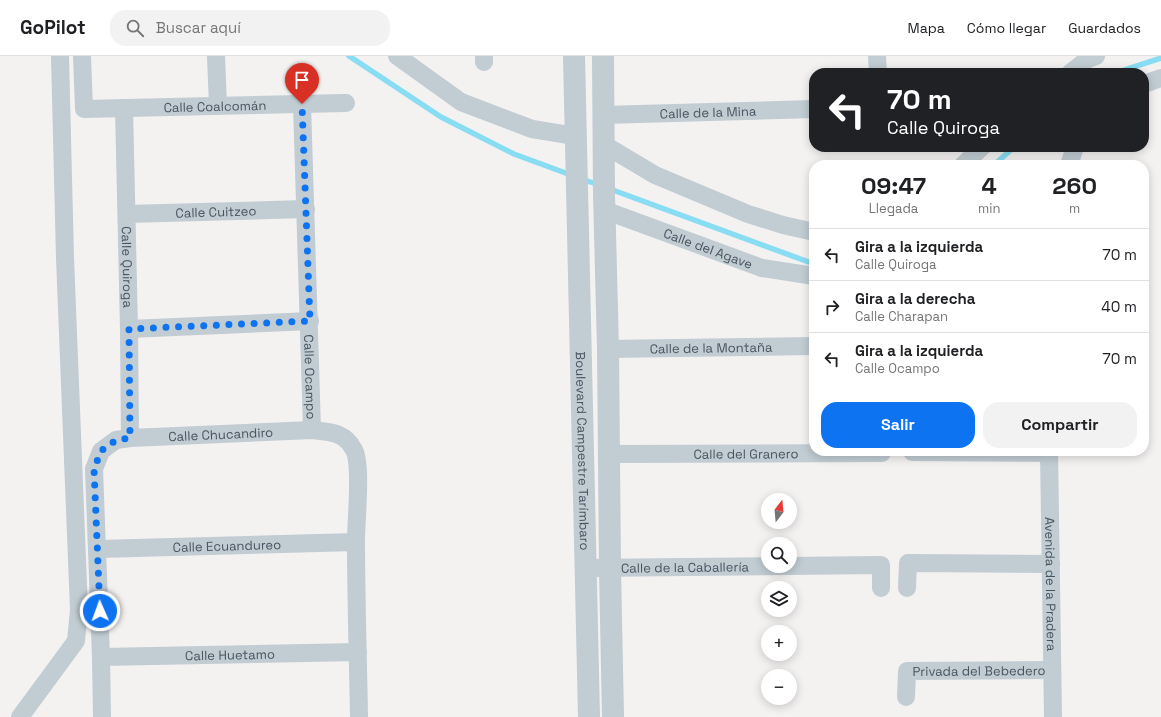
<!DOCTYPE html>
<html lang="es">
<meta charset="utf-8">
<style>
:root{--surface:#fff;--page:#f2f2f2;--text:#202124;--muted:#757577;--line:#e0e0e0;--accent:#0e73f0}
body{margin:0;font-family:"Space Grotesk",sans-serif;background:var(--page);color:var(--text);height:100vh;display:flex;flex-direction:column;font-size:15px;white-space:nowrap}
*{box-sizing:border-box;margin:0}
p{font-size:13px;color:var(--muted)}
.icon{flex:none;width:22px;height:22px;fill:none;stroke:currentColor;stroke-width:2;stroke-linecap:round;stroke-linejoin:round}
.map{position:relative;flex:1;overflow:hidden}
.drawer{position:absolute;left:809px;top:104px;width:340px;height:296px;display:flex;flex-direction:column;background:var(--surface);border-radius:16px;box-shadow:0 2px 10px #0003}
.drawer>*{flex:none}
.banner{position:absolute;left:809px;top:12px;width:340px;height:84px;border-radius:16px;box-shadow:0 2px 10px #0003;background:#202124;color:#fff;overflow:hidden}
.needle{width:26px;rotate:16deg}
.controls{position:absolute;left:761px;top:437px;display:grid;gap:8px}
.controls a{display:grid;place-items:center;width:36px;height:36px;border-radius:50%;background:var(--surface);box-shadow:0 2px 10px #0003;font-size:20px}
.pin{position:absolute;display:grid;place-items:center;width:34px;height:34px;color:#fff;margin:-41px -17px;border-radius:50% 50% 50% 0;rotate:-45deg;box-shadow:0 0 4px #0007}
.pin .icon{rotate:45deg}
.me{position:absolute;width:44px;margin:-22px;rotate:358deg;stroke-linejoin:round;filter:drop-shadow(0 0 3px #0008)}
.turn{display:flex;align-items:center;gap:14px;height:84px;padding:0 12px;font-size:18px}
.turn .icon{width:52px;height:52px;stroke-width:2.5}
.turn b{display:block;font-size:28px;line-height:34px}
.eta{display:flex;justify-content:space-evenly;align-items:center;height:68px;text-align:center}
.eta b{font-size:24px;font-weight:700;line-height:28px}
.action{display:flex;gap:8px;margin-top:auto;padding:8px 12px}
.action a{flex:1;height:46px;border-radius:16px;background:var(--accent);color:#fff;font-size:16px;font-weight:700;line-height:46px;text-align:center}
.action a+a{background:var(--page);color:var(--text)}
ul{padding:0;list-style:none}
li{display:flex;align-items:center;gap:12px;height:52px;padding:0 12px;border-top:1px solid var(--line)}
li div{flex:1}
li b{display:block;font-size:15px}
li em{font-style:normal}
header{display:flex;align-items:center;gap:24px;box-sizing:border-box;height:56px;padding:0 20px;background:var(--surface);border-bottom:1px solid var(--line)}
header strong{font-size:19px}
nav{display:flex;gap:22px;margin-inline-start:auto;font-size:14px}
.search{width:280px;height:36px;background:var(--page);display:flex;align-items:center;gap:10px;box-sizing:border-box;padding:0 14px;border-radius:16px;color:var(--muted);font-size:15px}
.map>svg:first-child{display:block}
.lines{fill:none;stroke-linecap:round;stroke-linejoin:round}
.stream{stroke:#89ddf2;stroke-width:5.5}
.minor{stroke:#c1ccd3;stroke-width:18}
.tertiary{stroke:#c1ccd3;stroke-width:22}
.route{stroke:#0e73f0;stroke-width:7;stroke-dasharray:0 12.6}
.labels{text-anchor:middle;stroke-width:3;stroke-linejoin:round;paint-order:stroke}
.street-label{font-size:13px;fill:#485560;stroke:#fff}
</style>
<header>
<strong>GoPilot</strong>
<div class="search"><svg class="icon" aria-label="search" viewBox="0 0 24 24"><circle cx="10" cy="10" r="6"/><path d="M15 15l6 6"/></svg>Buscar aquí</div>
<nav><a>Mapa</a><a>Cómo llegar</a><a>Guardados</a></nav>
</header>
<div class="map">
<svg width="1161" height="661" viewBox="0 0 1161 661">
<rect width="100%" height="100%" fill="#f4f1f1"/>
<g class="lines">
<g class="stream">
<path d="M349,0l92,61 73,37 57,21"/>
<path d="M1115,17l46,-15"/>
<path d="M994,109l20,-18"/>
<path d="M581,123l19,6"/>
<path d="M610,133l204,75"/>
</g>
<g class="minor">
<path id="s1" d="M82,0l2,53 262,-6"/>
<path d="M216,0l2,50"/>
<path d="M397,0l64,46 71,27 43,7"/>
<path d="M484,0v6"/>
<path d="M877,0l1,17"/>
<path d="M1070,17l18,-14 8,-3"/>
<path d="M1144,28l17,-6"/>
<path id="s2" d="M302,48l10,326"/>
<path id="s3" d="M124,52l5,221 1,109"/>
<path id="s4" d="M603,59l211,-6"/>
<path d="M603,88l52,31 93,39 35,11 31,7"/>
<path d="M963,109l19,-18"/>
<path d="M1069,109l6,-18"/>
<path id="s5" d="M604,154l158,58 52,8"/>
<path id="s6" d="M127,158l179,-5"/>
<path d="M129,273l181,-8"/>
<path id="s7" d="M608,293l206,-3"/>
<path d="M912,395v1l137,1"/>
<path id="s8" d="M1049,395l4,266"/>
<path id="s9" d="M609,398l273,-1v-2"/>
<path id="s10" d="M98,493l258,-7"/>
<path id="s11" d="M586,512l295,-3v23"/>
<path d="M907,532l1,-25 143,1"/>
<path id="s12" d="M101,601l257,-5"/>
<path id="s13" d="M906,641l1,-26 145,-1"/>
<path d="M20,661l56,-76 3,-31 -14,-352 -5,-202"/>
<path id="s14" d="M102,661l-1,-60 -7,-188 7,-18 15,-11 14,-2 182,-8c18,2 33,2 42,20 8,14 2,71 2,90 0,59 2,118 3,177"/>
</g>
<g class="tertiary">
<path id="s15" d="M574,0l15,661"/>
<path d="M603,0l1,138 4,155 2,220 3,148"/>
</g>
</g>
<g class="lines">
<path class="route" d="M100,555l-6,-142 7,-18 15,-11 14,-2 -1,-109 181,-8 -8,-217"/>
</g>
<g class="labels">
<g class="street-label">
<text dy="5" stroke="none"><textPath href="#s1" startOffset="184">Calle Coalcomán</textPath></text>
<text dy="5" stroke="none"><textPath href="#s4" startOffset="105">Calle de la Mina</textPath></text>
<text dy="5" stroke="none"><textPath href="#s6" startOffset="89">Calle Cuitzeo</textPath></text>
<text dy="5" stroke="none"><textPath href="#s5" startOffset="111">Calle del Agave</textPath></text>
<text dy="5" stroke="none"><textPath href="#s3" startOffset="159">Calle Quiroga</textPath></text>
<text dy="5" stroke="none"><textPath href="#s7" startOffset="103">Calle de la Montaña</textPath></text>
<text dy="5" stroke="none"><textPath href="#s2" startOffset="273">Calle Ocampo</textPath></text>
<text dy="5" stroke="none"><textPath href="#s14" startOffset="391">Calle Chucandiro</textPath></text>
<text dy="5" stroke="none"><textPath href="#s15" startOffset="395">Boulevard Campestre Tarímbaro</textPath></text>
<text dy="5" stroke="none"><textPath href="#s9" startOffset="137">Calle del Granero</textPath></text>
<text dy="5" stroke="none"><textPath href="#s10" startOffset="129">Calle Ecuandureo</textPath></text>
<text dy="5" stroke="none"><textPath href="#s11" startOffset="99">Calle de la Caballería</textPath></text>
<text dy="5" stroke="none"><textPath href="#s8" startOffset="133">Avenida de la Pradera</textPath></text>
<text dy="5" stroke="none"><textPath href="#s12" startOffset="129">Calle Huetamo</textPath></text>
<text dy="5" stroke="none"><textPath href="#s13" startOffset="98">Privada del Bebedero</textPath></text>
</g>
</g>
</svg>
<div class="controls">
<a><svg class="needle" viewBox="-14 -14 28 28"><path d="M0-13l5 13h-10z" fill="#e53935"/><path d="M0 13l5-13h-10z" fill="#757577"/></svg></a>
<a><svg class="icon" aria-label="search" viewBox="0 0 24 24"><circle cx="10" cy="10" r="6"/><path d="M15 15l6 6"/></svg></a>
<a><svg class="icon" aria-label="layers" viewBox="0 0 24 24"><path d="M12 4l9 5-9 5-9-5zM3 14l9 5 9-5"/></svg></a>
<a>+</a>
<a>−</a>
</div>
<div class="pin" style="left:302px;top:48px;background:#d93025"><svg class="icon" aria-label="arrive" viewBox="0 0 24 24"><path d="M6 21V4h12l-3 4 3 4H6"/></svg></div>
<svg class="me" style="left:100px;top:555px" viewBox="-20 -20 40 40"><circle r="17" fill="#0e73f0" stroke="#fff" stroke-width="3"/><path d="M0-11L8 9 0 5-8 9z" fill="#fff"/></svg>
<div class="banner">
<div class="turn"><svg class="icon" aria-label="left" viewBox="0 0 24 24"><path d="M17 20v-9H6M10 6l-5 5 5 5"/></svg><div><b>70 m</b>Calle Quiroga</div></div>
</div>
<section class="drawer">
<div class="eta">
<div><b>09:47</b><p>Llegada</p></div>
<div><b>4</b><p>min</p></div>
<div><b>260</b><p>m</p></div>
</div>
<ul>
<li><svg class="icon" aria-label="left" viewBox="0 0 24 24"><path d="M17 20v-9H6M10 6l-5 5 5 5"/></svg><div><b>Gira a la izquierda</b><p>Calle Quiroga</p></div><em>70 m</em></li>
<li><svg class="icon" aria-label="right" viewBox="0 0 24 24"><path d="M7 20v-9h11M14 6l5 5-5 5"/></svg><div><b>Gira a la derecha</b><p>Calle Charapan</p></div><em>40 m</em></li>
<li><svg class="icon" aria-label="left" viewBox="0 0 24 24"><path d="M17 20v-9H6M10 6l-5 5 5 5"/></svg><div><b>Gira a la izquierda</b><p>Calle Ocampo</p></div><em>70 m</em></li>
</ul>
<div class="action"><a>Salir</a><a>Compartir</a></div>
</section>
</div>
